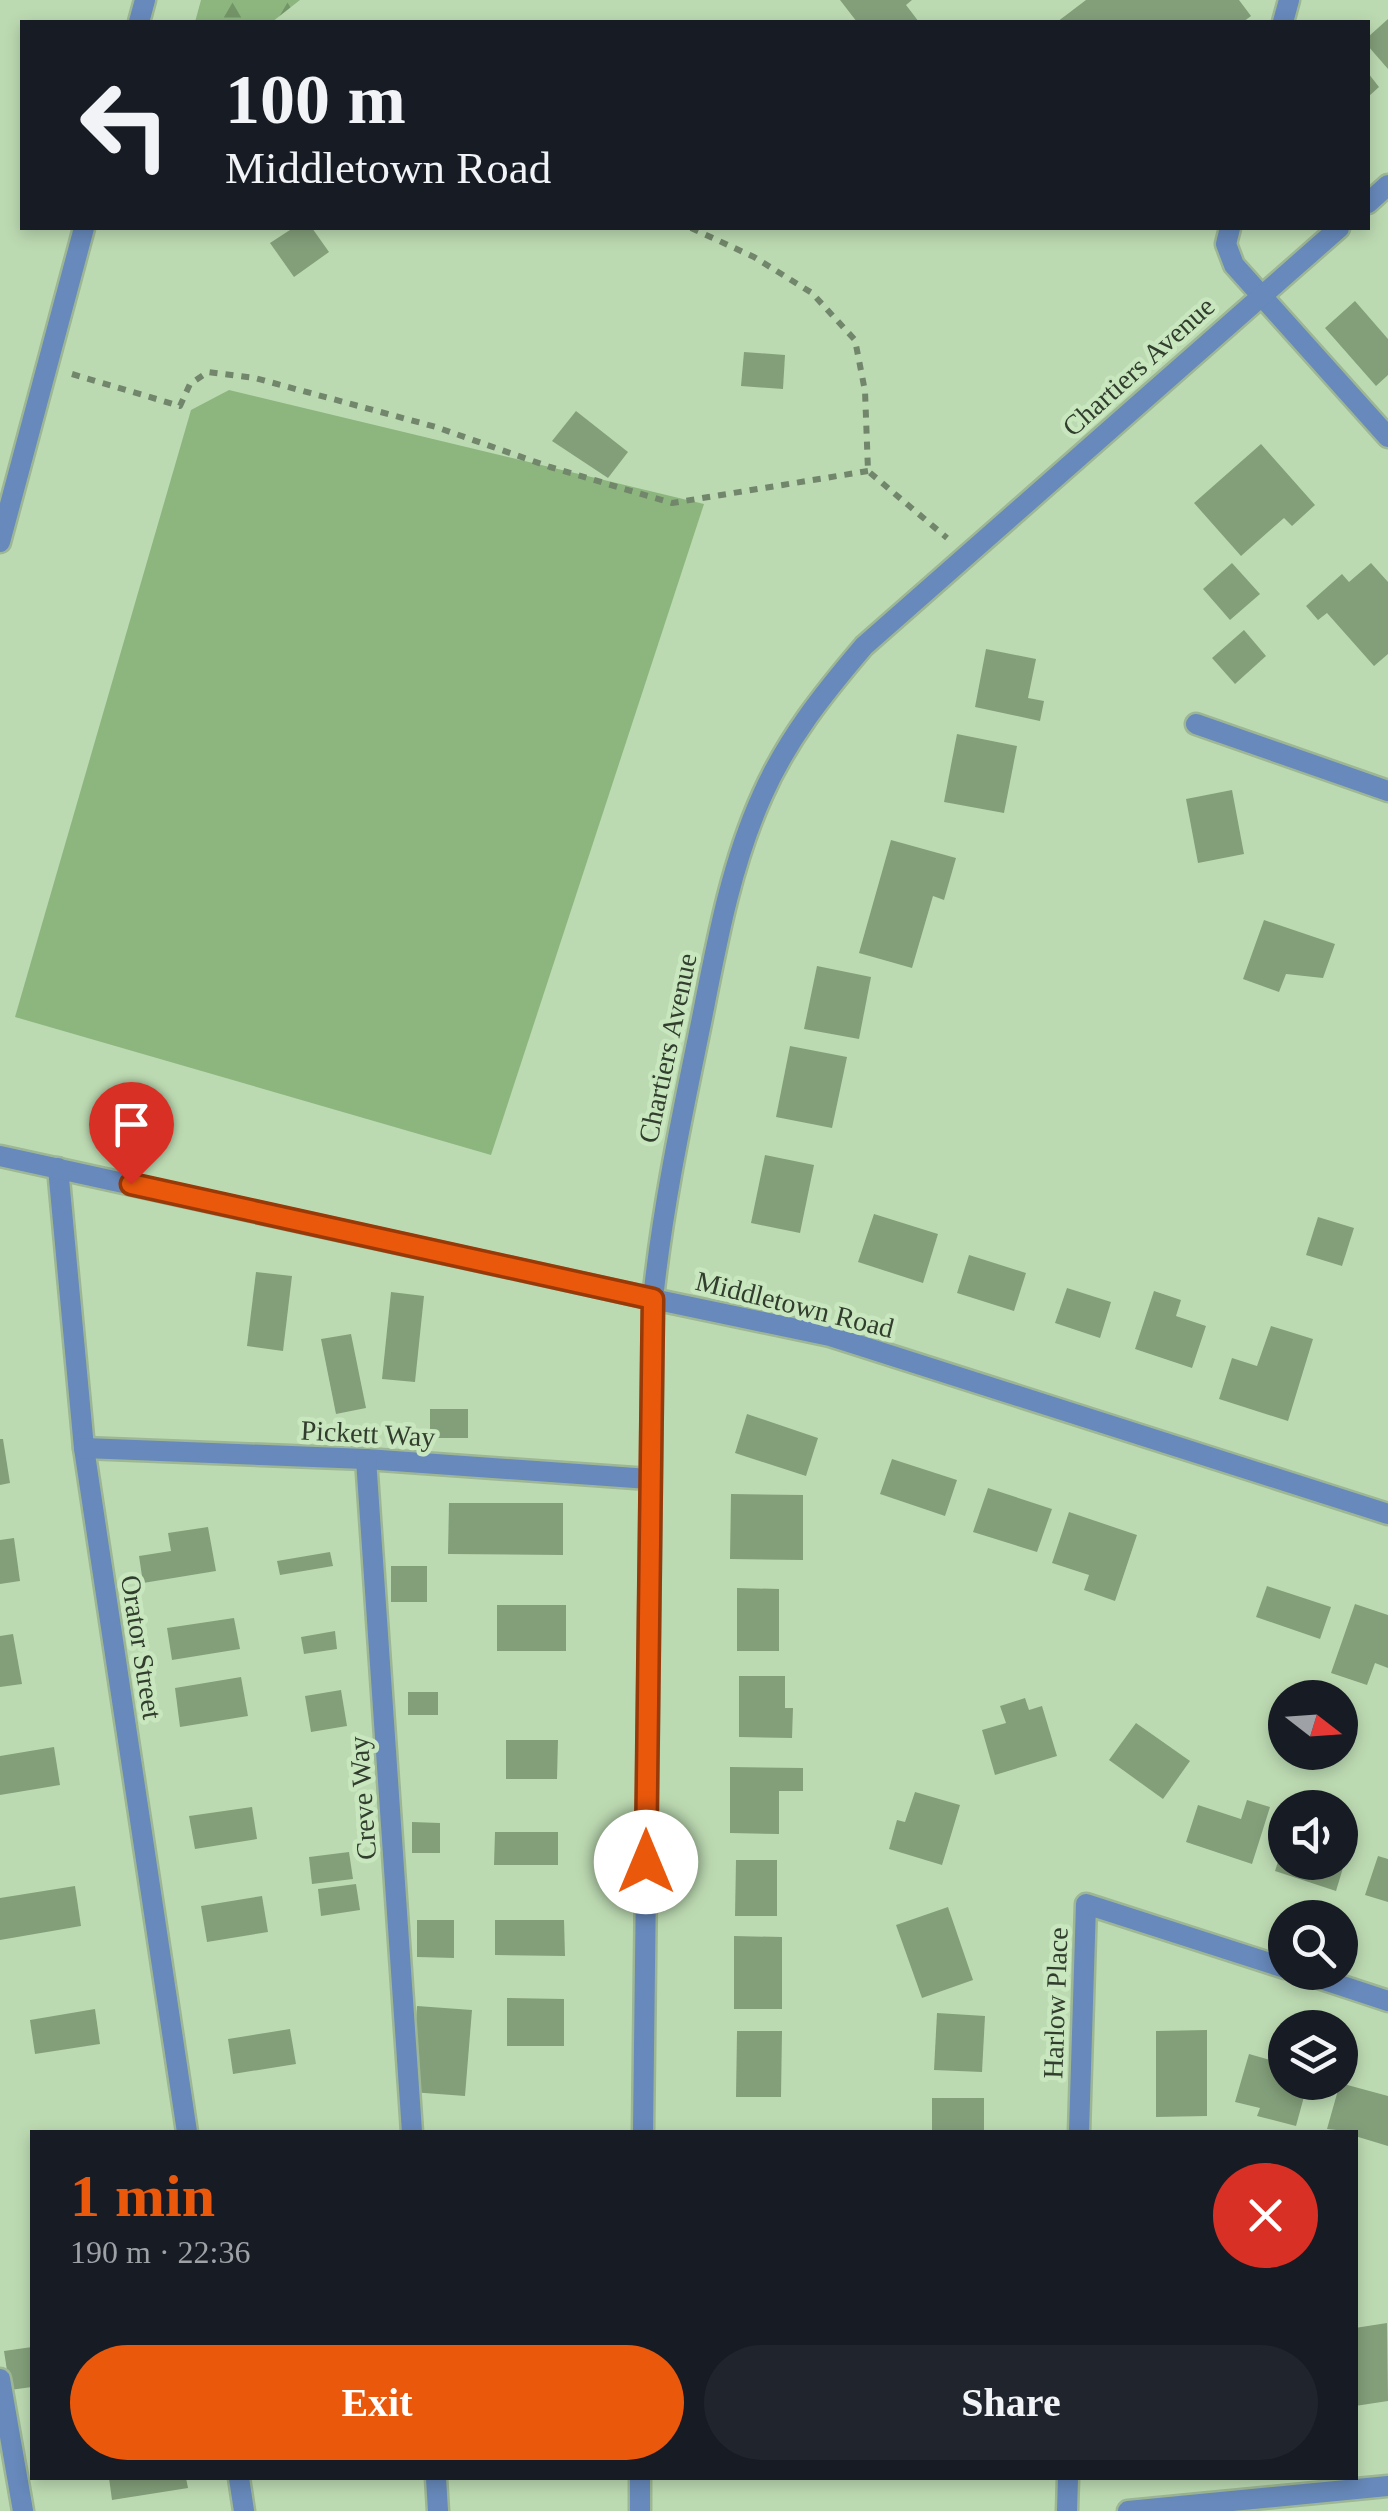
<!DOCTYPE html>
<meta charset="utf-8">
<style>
:root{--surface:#171b24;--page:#20242c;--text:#f1f3f6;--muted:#9ea1a6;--accent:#ea580c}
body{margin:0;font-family:"Times New Roman",serif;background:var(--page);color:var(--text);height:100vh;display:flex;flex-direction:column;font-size:38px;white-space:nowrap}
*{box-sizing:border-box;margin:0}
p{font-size:32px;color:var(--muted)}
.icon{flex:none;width:55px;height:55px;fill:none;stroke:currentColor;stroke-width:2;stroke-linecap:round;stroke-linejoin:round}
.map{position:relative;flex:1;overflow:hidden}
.side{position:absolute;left:30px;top:2130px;width:1328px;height:350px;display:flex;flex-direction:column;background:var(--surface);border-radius:0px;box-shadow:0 5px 15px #0003}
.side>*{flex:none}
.hud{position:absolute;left:20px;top:20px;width:1350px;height:210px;border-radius:0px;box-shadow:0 5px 15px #0003;background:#171b24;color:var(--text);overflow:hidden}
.needle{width:65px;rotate:107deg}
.fabs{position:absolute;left:1268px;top:1680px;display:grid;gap:20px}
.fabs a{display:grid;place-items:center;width:90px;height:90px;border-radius:50%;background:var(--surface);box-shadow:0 5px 15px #0003;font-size:50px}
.pin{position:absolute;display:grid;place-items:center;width:85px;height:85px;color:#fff;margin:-102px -42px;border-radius:50% 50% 50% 0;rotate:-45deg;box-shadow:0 0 10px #0007}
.pin .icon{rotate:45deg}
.me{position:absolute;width:110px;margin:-55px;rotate:0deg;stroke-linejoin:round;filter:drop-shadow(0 0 8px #0008)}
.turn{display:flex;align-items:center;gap:35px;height:210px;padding:0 40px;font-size:45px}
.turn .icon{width:130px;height:130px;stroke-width:2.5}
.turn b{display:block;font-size:70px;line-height:85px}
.round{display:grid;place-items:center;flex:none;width:105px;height:105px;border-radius:52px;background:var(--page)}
.head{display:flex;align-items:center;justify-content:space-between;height:170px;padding:0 40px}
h1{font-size:60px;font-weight:600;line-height:75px;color:var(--accent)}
.cta{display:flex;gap:20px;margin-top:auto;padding:20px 40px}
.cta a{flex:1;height:115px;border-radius:60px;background:var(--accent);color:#fff;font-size:40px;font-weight:600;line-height:115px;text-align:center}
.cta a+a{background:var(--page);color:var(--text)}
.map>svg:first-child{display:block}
.forest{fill:url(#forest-firs)}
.garden{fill:#8db67f}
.building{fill:#839f7a}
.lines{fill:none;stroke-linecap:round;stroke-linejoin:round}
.minor-casing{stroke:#9db795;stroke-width:25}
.tertiary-casing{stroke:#9db795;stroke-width:25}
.path{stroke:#71866a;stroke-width:6;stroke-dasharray:8 8;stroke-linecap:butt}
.minor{stroke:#6789bb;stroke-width:20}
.tertiary{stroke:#6789bb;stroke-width:20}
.route-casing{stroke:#983908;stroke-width:25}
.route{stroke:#ea580c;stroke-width:18}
.labels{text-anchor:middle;stroke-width:9;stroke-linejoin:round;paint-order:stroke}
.street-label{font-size:28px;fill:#313d2d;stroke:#c9e7bf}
</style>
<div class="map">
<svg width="1388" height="2511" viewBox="0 0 1388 2511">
<defs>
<pattern id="forest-firs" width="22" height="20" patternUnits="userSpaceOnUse" patternTransform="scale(2.5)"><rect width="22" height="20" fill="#8db67f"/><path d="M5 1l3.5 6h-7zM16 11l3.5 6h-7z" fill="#749568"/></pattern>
</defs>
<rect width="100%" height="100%" fill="#bcdab2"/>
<path class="forest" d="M201,0h99l-28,22h-77z"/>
<path class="garden" d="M229,390l475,114 -213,651 -476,-138 176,-607z"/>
<g class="building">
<path d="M840,0h72l-6,5 13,17h-62z"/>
<path d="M1086,0h153l12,16 -8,6h-186z"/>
<path d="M1388,19v50l-20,-23v-9z"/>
<path d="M1368,73l11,14 -11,10z"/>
<path d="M293,228h19l17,24 -35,25 -24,-34z"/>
<path d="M1355,301l33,38v36l-12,11 -51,-58z"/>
<path d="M744,352l41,3 -2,34 -42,-3z"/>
<path d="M576,411l52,41 -20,26 -56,-37z"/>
<path d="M1261,444l54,61 -23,21 -8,-8 -43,38 -47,-53z"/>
<path d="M1232,563l28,31 -30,26 -27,-31z"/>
<path d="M1371,563l17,19v72l-14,12 -47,-53 -9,7 -12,-14 36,-32 7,8z"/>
<path d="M1244,630l22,26 -31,28 -23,-26z"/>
<path d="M986,649l50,10 -8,39 16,3 -4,20 -65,-14z"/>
<path d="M957,734l60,12 -13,67 -60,-11z"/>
<path d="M1232,790l12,64 -46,9 -12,-64z"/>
<path d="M891,840l65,18 -12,42 -11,-4 -21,72 -53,-15z"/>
<path d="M1264,920l71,24 -12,34 -37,-4 -7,18 -36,-13z"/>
<path d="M817,966l54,11 -12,62 -55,-10z"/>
<path d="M790,1046l57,11 -15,71 -56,-11z"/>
<path d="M765,1155l49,10 -14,68 -49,-10z"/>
<path d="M874,1214l64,20 -15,49 -65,-21z"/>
<path d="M1318,1217l36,11 -12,38 -36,-11z"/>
<path d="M969,1255l57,18 -12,38 -57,-18z"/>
<path d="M256,1272l36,4 -9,75 -36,-5z"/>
<path d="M1067,1288l44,14 -11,36 -45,-15z"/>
<path d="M1154,1291l27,9 -5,16 30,10 -14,42 -57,-19z"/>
<path d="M391,1292l33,4 -9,86 -33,-3z"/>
<path d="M1271,1326l42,13 -25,82 -69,-22 13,-41 25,8z"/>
<path d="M351,1334l15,74 -30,6 -15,-75z"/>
<rect x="430" y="1409" width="38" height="29"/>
<path d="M747,1414l71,24 -12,38 -71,-23z"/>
<path d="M0,1439h3l7,44 -10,2z"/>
<path d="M892,1459l65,21 -12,36 -65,-22z"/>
<path d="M988,1488l64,21 -15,43 -64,-20z"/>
<path d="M731,1494l72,1v65l-73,-1z"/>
<path d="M449,1503h114v52l-115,-1z"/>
<path d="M1069,1512l68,23 -22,66 -31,-11 5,-15 -37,-12z"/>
<path d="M208,1527l8,44 -73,12 -4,-27 32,-5 -3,-18z"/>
<path d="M14,1538l6,43 -20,3v-44z"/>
<path d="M330,1552l3,14 -53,9 -3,-14z"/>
<rect x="391" y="1566" width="36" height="36"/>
<path d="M1267,1586l64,21 -11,32 -64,-22z"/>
<path d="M737,1588l42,1v62h-42z"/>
<path d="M1355,1604l33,11v53l-13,-5 -8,22 -36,-12z"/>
<rect x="497" y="1605" width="69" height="46"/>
<path d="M234,1618l6,31 -68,11 -5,-32z"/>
<path d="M335,1631l2,18 -33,5 -3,-17z"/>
<path d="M13,1634l9,50 -22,3v-51z"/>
<path d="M739,1676h46v32h8l-1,30 -53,-1z"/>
<path d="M241,1677l7,39 -68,11 -5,-39z"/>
<path d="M341,1690l6,36 -36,6 -6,-36z"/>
<rect x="408" y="1692" width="30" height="23"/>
<path d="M1025,1698l4,12 13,-4 15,50 -62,19 -13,-45 24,-7 -6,-17z"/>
<path d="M1136,1723l54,38 -27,38 -54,-39z"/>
<path d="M506,1740h52l-1,39h-51z"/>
<path d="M54,1747l6,38 -60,10v-39z"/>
<path d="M730,1767l73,1v23h-24v43l-49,-1z"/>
<path d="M915,1792l45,13 -18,60 -53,-16 8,-29 8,2z"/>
<path d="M1247,1800l23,7 -18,57 -66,-22 12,-37 43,14z"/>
<path d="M252,1807l5,32 -62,10 -6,-33z"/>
<path d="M412,1822l28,1v30h-28z"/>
<path d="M495,1832h63v33h-64z"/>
<path d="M1284,1843l1,19h55v-17l9,3 -13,43 -61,-20z"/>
<path d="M349,1852l4,27 -41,5 -3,-27z"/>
<path d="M1378,1856l10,3v43l-23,-7z"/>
<path d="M736,1860h41v56h-42z"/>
<path d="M356,1884l4,26 -39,6 -3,-27z"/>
<path d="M75,1886l6,40 -81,14v-42z"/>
<path d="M262,1896l6,36 -61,10 -6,-36z"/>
<path d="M948,1907l25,73 -51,18 -26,-73z"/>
<path d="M417,1920h37v38l-37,-1z"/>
<path d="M495,1920h69l1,36 -70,-1z"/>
<path d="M734,1936l48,1v72h-48z"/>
<path d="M507,1998l57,1v47h-57z"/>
<path d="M417,2006l55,4 -7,86 -54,-4z"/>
<path d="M95,2009l5,35 -65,10 -5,-34z"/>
<path d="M937,2013l48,3 -3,56 -48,-2z"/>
<path d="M290,2029l6,35 -63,10 -5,-35z"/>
<path d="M1207,2030v86l-51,1v-86z"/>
<path d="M737,2031h45l-1,66h-45z"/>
<path d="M1249,2054l36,10v18h23l-12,44 -39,-10 3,-8 -25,-6z"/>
<path d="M1340,2083l48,13v50l-33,-10v-4l-28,-3z"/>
<rect x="932" y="2098" width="52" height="34"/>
<path d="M1387,2323l1,78 -33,5v-78z"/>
<path d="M32,2347v40l-22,3 -6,-39z"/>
<path d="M109,2478h77l2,10 -76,12z"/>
</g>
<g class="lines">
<defs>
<g id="minor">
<path d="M139,22l6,-22"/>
<path d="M1283,22l6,-22"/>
<path d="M1230,228l-4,16 8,21 154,172"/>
<path d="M0,542l84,-314"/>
<path d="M1196,724l192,67"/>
<path d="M58,1168l26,280 103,684"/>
<path d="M653,1299l177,37 558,178"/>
<path d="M84,1448l282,11 283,20"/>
<path d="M366,1459l46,673"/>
<path d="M1300,1972l88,29"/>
<path d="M1079,2132l7,-228 199,64"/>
<path d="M0,2379l23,132"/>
<path d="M239,2478l5,33"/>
<path d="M436,2478l2,33"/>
<path d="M1067,2511l1,-33"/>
<path d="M1128,2511l260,-25"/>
</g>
<g id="tertiary">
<path d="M1368,203l20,-18"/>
<path d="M0,1156l653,143"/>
<path d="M643,2132l10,-833c10,-95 29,-183 48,-276 15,-76 29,-156 61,-227 25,-57 62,-103 102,-150l475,-418"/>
<path d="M640,2511v-33"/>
</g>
</defs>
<use href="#minor" class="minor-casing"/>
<use href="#tertiary" class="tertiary-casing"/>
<g class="path">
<path d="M691,228l63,29 58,36 43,47 10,51 3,80 79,67"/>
<path d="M72,374l108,32 10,-22 18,-12 47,6 181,49 114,40 122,36 196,-32"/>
</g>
<use href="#minor" class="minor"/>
<use href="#tertiary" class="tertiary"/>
</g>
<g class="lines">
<defs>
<path id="route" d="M131,1184l522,115 -7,563"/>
</defs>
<use href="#route" class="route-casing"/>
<use href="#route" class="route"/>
</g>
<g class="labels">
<g class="street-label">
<text transform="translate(1138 366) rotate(-42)" y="10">Chartiers Avenue</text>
<text transform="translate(667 1048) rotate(-78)" y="10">Chartiers Avenue</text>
<text transform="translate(795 1304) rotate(14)" y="10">Middletown Road</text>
<text transform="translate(368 1433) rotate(3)" y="10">Pickett Way</text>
<text transform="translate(142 1647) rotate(81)" y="10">Orator Street</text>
<text transform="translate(362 1798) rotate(-94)" y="10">Creve Way</text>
<text transform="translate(1055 2003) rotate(-88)" y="10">Harlow Place</text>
</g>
</g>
</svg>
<div class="fabs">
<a><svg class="needle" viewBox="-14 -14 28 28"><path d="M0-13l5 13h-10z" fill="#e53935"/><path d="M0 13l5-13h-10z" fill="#9ea1a6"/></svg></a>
<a><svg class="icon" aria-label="sound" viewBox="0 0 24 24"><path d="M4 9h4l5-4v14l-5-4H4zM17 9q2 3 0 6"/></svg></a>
<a><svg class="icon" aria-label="search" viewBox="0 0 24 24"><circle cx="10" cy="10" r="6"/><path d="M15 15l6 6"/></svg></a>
<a><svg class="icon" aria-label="layers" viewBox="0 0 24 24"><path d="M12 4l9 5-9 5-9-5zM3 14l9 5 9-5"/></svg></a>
</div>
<div class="pin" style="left:131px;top:1184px;background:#d93025"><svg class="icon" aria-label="arrive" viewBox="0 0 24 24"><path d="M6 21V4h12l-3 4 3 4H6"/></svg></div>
<svg class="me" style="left:646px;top:1862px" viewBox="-20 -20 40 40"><circle r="19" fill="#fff"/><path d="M0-13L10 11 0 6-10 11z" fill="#ea580c"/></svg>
<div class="hud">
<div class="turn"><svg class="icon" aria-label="left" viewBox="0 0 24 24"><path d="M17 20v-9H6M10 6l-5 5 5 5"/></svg><div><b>100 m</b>Middletown Road</div></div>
</div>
<section class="side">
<div class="head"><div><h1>1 min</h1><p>190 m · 22:36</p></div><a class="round" style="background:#d93025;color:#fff"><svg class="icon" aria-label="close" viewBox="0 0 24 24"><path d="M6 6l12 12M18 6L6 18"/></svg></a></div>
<div class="cta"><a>Exit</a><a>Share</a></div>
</section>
</div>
